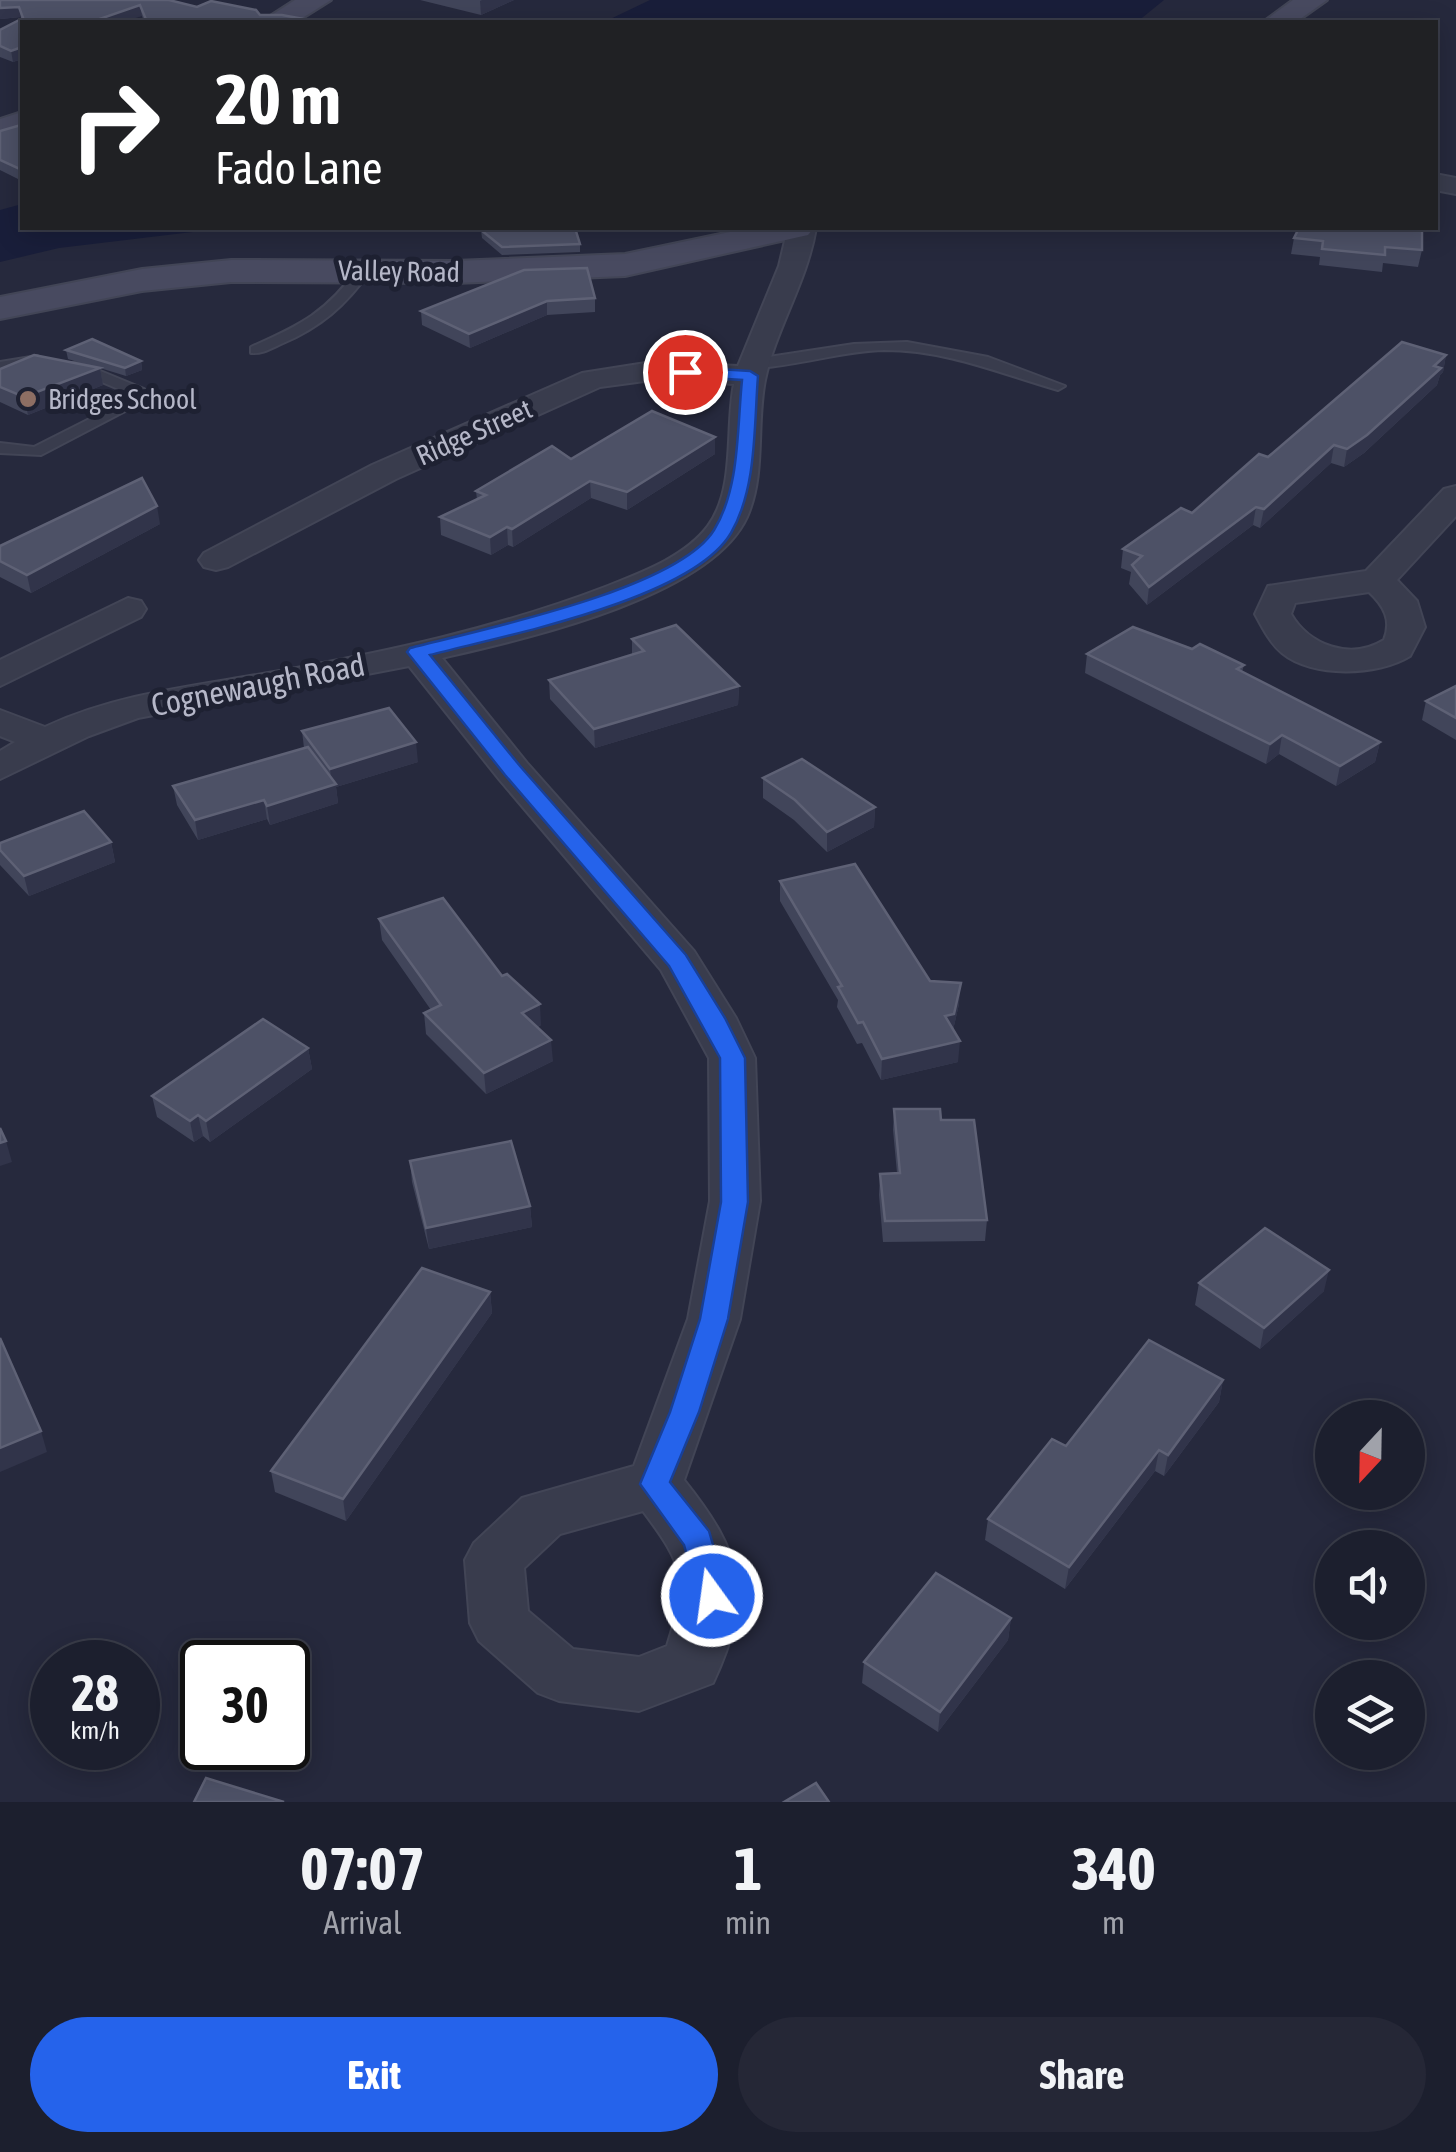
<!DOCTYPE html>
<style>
:root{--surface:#1c1f2e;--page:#252736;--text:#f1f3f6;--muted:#a0a2aa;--line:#3a3d4a;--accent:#2563eb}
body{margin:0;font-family:"Asap Condensed",sans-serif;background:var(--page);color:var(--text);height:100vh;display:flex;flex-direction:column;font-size:38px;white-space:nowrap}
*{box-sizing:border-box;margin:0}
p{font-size:32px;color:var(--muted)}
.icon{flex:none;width:55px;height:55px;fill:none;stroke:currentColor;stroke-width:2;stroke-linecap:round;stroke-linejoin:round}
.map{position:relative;height:1802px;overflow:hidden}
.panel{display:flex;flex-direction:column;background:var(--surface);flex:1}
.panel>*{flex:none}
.guide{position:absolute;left:20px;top:20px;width:1418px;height:210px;border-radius:0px;box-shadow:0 5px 25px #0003,0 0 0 2px var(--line);background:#202124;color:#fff;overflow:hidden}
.needle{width:65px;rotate:202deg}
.controls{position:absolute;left:1315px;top:1400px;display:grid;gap:20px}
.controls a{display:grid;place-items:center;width:110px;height:110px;border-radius:50%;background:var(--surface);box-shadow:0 5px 25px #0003,0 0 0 2px var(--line);font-size:50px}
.speed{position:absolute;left:30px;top:1640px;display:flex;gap:20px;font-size:50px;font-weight:700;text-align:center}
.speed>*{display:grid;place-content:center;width:130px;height:130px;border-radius:50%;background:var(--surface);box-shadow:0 5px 25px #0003,0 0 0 2px var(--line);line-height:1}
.speed small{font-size:25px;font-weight:400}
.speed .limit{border:5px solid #111;border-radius:15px;background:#fff;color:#111}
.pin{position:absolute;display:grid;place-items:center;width:85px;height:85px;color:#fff;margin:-42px;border:5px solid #fff;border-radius:50%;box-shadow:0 2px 10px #0007}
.me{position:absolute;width:110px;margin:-55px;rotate:346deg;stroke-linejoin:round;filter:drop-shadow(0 0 8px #0008)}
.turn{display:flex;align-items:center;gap:35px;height:210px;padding:0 30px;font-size:45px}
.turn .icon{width:130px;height:130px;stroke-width:2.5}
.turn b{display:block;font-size:70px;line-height:85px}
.eta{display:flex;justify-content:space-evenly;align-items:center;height:170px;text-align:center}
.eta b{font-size:60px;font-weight:700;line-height:70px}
.primary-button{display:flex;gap:20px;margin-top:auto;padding:20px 30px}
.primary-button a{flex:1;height:115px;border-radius:60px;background:var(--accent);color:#fff;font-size:40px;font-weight:700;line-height:115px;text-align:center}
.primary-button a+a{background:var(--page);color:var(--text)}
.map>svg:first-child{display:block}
.water{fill:#191e3a}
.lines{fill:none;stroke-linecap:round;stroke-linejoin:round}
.lane-casing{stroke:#424556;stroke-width:4}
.street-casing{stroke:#424556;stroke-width:4}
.secondary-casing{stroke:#424556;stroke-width:4}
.lane{fill:#393c4d;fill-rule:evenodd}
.street{fill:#393c4d;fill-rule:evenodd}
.secondary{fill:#484a60;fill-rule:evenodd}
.wall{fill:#41455a}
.shaded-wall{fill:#31344a}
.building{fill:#4d5166;stroke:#5e6175;stroke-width:2.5}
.route{fill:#2563eb;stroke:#184099;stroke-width:2.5}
.education-dot{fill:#8d6e63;stroke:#1e2132;stroke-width:4}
.labels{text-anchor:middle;stroke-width:10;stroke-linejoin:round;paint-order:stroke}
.far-street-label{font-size:28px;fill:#b5b7c8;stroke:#1e2132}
.far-poi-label{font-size:28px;fill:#b5b7c8;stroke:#1e2132;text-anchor:start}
.street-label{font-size:32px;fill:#b5b7c8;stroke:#1e2132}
</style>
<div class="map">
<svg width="1456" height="1802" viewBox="0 0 1456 1802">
<rect width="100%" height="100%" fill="#26293d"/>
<g class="water">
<path d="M650,0h514l-27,22h-533z"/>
<path d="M22,204v24h204l-167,20 -59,14v-52z"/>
</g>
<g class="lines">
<defs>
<g id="lane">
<path d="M359,267l12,3c-26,36 -50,57 -90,74 -11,5 -19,10 -30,9v-6c50,-22 76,-35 108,-80z"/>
<path d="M907,342l81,15 77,29 -7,4c-59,-17 -111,-40 -174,-40 -39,1 -77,13 -116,17h-13l-7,-4 7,-4 99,-15z"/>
<path d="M37,356l7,4 -2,3 -42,7v-8z"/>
<path d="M71,363h10l63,26 6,9 -109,57 -41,-2v-10l34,4 101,-51 -64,-27z"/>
</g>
<g id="street">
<path d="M1435,174l21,4v16l-21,-4z"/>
<path d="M788,228h28c-9,54 -40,100 -51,152 -9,45 1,94 -18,137 -37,81 -224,122 -305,141l85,105 167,188 42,67 19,40 5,143 -20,118 -56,161c59,74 70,115 29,203l-74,28 -80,-10 -21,-8 -59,-52 -9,-18 -5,-63 9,-17 48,-45 112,-32 54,-147 22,-118 -1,-143 -48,-88 -162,-191 -90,-113 -271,52 -49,18 -89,43v-28l15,-9 -15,-6v-26l45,17c73,-34 151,-41 229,-55 112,-20 224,-44 331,-85 35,-14 80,-30 103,-61 28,-38 17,-98 26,-142l-82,-4 -52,7 -204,92 -168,88 -12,3 -12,-3 -5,-7 5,-7 168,-88 210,-92 70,-11 86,4 41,-100zM643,1511c42,56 45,68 24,135l-28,11 -66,-8 -45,-38 -4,-43 36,-34z"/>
<path d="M1456,486v30l-59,64 20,21 8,26 -15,29c-32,20 -98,22 -128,-3 -12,-10 -20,-26 -27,-39l13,-28 98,-15 78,-82zM1369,592c15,14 23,28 15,48 -34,21 -75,5 -93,-26l4,-11z"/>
<path d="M128,598l13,3 5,8 -5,8 -141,69v-26z"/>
</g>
<g id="secondary">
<path d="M295,0h36l-35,22h-35z"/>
<path d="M1293,0h34l-31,22h-33z"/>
<path d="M22,112v21l-22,7v-21z"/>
<path d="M749,228h65l-6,7 -183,41 -170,7 -224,-1 -89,9 -142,28v-22l142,-28 89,-9 224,1 170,-7z"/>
</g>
</defs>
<use href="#lane" class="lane-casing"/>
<use href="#street" class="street-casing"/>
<use href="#secondary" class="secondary-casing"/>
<use href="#lane" class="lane"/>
<use href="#street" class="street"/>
<use href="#secondary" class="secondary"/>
</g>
<g class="wall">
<path d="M0,0l197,7 123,15h-176l-2,-6 -120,6v37l-9,3 -13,-5v-27l21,-11v-2l-21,2z"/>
<path d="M420,0h94l-33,15z"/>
<path d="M22,116v65l-22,-11v-39l21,-6z"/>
<path d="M481,230l99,14v8l-78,3 -20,-17z"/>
<path d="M1294,238l128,12 -4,17 -35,-4 -1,9 -63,-7 1,-8 -29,-3z"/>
<path d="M595,298v14l-48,3 -77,33 -48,-23 -1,-14z"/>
<path d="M66,350l75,11 1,9 -16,6 -26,-8 3,17 -75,30 -28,-13v-33l97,-1 -29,-9z"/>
<path d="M1446,355l-3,17 -3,3 -3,10 -73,68 -20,14 -13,-4 -71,65 -7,-3 -106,80 -18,-21 2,-12 -10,-4 2,-19 69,-36 76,-56z"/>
<path d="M715,437v17l-88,56 -36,-12 -78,49 -5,-2 -17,10 -50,-20 -1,-18 37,-17 -1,-9 95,-32z"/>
<path d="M160,524l-129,69 -31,-16v-31z"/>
<path d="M632,639l107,47 -1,19 -143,43 -45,-49 -1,-19 83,-25z"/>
<path d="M1192,649l52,16 -2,7 138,70 -5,20 -39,24 -57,-32 -13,10 -181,-91 2,-19z"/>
<path d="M1456,686v54l-34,-20 4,-19z"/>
<path d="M302,731l116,31 -82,25 2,16 -68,22 -3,-6 -69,21 -21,-35 -4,-19 131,-38z"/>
<path d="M763,778l112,29 -1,20 -47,25 -33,-32 -31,-22z"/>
<path d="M111,842l4,20 -86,34 -29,-31v-22z"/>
<path d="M780,881l150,100 29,23 -6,26 5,32 -77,18 -19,-37 -5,1 -20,-37 1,-7 -58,-99z"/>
<path d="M379,919l123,57 39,49 -3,2 15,34 -67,33 -60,-60 -2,-21 7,-3 -49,-70z"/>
<path d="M308,1048l4,21 -102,73 -7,-6 -9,6 -37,-25 -5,-21z"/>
<path d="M894,1109l47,11 46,100 -2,21 -102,1 -4,-47 1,-21 17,-1 -4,-43z"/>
<path d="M410,1161l120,45 2,21 -103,22 -17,-67z"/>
<path d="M1199,1283l125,8 -64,58 -65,-44z"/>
<path d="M490,1292l2,21 -146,208 -71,-29 -4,-21z"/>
<path d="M1223,1380l-4,22 -55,74 -9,-5 -90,118 -80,-49 3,-21 78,-73z"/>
<path d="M1011,1618l-3,22 -70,92 -76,-49 2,-21z"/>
</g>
<g class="shaded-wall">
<path d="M482,0h32l-33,15 -1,-14z"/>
<path d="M140,5l2,11 -19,6h-32z"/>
<path d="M19,7l2,10 -21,2v-11z"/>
<path d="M22,47v12l-9,3 -2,-11z"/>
<path d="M547,301v14l-77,33 -1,-14z"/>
<path d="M1446,355l-3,17 -3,3 -3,10 -73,68 -20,14 3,-18z"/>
<path d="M141,361l1,9 -16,6 -1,-8z"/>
<path d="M100,368l3,17 -75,30 -4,-18z"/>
<path d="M715,437v17l-88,56v-18z"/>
<path d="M1334,445l-3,18 -71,65 4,-19z"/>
<path d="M590,481l1,17 -78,49 -1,-18z"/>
<path d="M157,506l3,18 -129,69 -4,-18z"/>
<path d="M1256,507l-3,18 -106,80 2,-18z"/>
<path d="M507,527l1,18 -17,10 -1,-18z"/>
<path d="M739,686l-1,19 -143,43 -1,-19z"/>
<path d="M1282,735l-3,19 -13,10 4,-20z"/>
<path d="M416,742l2,20 -82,25 2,16 -68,22 -3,-19 65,-21 -2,-16z"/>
<path d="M1380,742l-5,20 -39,24 4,-20z"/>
<path d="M264,800l3,19 -69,21 -3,-20z"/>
<path d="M875,807l-1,20 -47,25v-20z"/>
<path d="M111,842l4,20 -86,34 -5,-20z"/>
<path d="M961,983l-2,21 -7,31 -7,-19z"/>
<path d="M540,1004l1,21 -17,8 -2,-20z"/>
<path d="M551,1040l2,21 -67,33 -2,-21z"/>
<path d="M960,1041l-2,21 -77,18 1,-21z"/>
<path d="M308,1048l4,21 -102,73 -4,-21z"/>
<path d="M198,1115l5,21 -9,6 -4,-21z"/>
<path d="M6,1141l6,21 -12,4v-23z"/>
<path d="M530,1206l2,21 -103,22 -3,-21z"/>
<path d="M1329,1270l-5,21 -64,58 4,-21z"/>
<path d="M490,1292l2,21 -146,208 -3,-22z"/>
<path d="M1223,1380l-4,22 -55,74 4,-21z"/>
<path d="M41,1431l6,21 -47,20v-24z"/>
<path d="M1159,1450l-4,21 -90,118 4,-22z"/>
<path d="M1011,1618l-3,22 -70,92 2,-20z"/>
</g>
<g class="building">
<path d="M0,0h169l28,7 14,-6 45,9 4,5h22l38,7h-173l-7,-17 -49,17h-69v25l-11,4 -11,-5v-16l23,-12 -4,-11 -19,1z"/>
<path d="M22,116v54l-22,-10v-29l21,-6z"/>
<path d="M493,228h82l5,16 -78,3 -21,-17z"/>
<path d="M1299,228h123v22l-37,-3v8l-63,-6 1,-8 -29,-3z"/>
<path d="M587,268l8,30 -48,3 -78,33 -48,-23 103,-41z"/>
<path d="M92,339l49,22 -16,7 -59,-18z"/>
<path d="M1402,342l44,13 -12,11 7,2 -74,67 -20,14 -13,-4 -70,64 -8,-2 -107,80 -17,-22 10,-9 -19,-7 58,-41 11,5 67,-59 9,3z"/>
<path d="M34,355l66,13 -76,29 -24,-10v-18z"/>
<path d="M652,411l63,26 -88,55 -37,-11 -78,48 -5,-2 -17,10 -50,-20 46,-22 -10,-4 76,-45 19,13z"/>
<path d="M142,478l15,28 -130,69 -27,-14v-15z"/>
<path d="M676,625l63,61 -145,43 -45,-49 95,-29 -12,-12z"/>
<path d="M1133,627l59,22 8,-5 44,21 -7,4 143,73 -40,24 -58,-31 -12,9 -183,-90z"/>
<path d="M1456,686v32l-30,-17z"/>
<path d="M389,708l27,34 -86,27 -28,-38z"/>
<path d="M308,747l28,37 -69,22 -3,-6 -69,20 -22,-34z"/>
<path d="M802,759l73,48 -48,25 -32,-32 -32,-22z"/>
<path d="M84,811l27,31 -87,34 -24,-26v-7z"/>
<path d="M855,864l75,117 31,2 -7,31 -9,2 15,25 -78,18 -19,-37 -5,1 -20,-36 4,-1 -62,-105z"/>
<path d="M443,898l59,78 5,-2 33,30 -18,9 29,27 -67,33 -60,-60 17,-8 -62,-86z"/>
<path d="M263,1019l45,29 -102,73 -8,-6 -8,6 -38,-25z"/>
<path d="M894,1109h46l1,11h33l13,100 -102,1 -5,-47 20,-1z"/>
<path d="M0,1128l6,13 -6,2z"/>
<path d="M511,1141l19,65 -104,22 -16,-67z"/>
<path d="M1265,1228l64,42 -65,58 -65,-45z"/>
<path d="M422,1268l68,24 -147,207 -72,-28z"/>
<path d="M0,1338l41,93 -41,17z"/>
<path d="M1149,1340l74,40 -55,75 -9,-5 -90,117 -81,-48 64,-80 14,7z"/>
<path d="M936,1573l75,45 -71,94 -76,-50z"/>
<path d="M206,1778l78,24h-90z"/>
<path d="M816,1783l13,19h-45z"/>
</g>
<path class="route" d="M685,367l65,4 8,5c-4,50 -1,112 -27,157 -39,67 -229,103 -301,122l90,111 166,189 39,63 20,40 3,144 -20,117 -29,93 -29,70 39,49 19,65 -5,9 -11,4 -11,-4 -17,-60 -44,-61 30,-72 30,-93 21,-117 -1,-144 -51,-92 -164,-191 -98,-123 3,-4c69,-18 267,-58 304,-118 26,-42 23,-102 28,-150l-63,-4 -2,-4z"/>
<circle class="education-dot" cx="28" cy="399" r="10"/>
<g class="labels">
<g class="far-street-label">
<text transform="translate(399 271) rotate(1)" y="10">Valley Road</text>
<text transform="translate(474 432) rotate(-24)" y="10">Ridge Street</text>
</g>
<g class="far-poi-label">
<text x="48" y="409">Bridges School</text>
</g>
<g class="street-label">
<text transform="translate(258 685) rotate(-11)" y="11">Cognewaugh Road</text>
</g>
</g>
</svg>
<div class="controls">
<a><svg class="needle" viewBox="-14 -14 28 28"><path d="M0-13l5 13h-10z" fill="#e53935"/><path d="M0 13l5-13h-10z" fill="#a0a2aa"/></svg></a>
<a><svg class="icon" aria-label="sound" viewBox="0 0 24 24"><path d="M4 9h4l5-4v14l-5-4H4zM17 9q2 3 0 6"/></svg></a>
<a><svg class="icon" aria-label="layers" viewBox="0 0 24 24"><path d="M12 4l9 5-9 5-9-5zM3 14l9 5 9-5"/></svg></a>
</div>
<div class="speed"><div>28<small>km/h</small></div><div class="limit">30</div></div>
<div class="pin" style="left:685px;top:372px;background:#d93025"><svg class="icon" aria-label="arrive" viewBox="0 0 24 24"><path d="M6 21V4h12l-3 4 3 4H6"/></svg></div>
<svg class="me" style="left:712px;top:1596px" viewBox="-20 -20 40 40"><circle r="17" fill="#2563eb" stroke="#fff" stroke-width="3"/><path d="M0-11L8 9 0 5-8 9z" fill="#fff"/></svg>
<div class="guide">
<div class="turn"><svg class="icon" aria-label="right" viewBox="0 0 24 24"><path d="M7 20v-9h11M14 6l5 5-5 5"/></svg><div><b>20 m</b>Fado Lane</div></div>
</div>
</div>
<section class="panel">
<div class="eta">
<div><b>07:07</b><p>Arrival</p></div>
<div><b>1</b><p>min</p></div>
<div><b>340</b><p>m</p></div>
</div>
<div class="primary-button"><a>Exit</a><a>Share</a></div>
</section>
